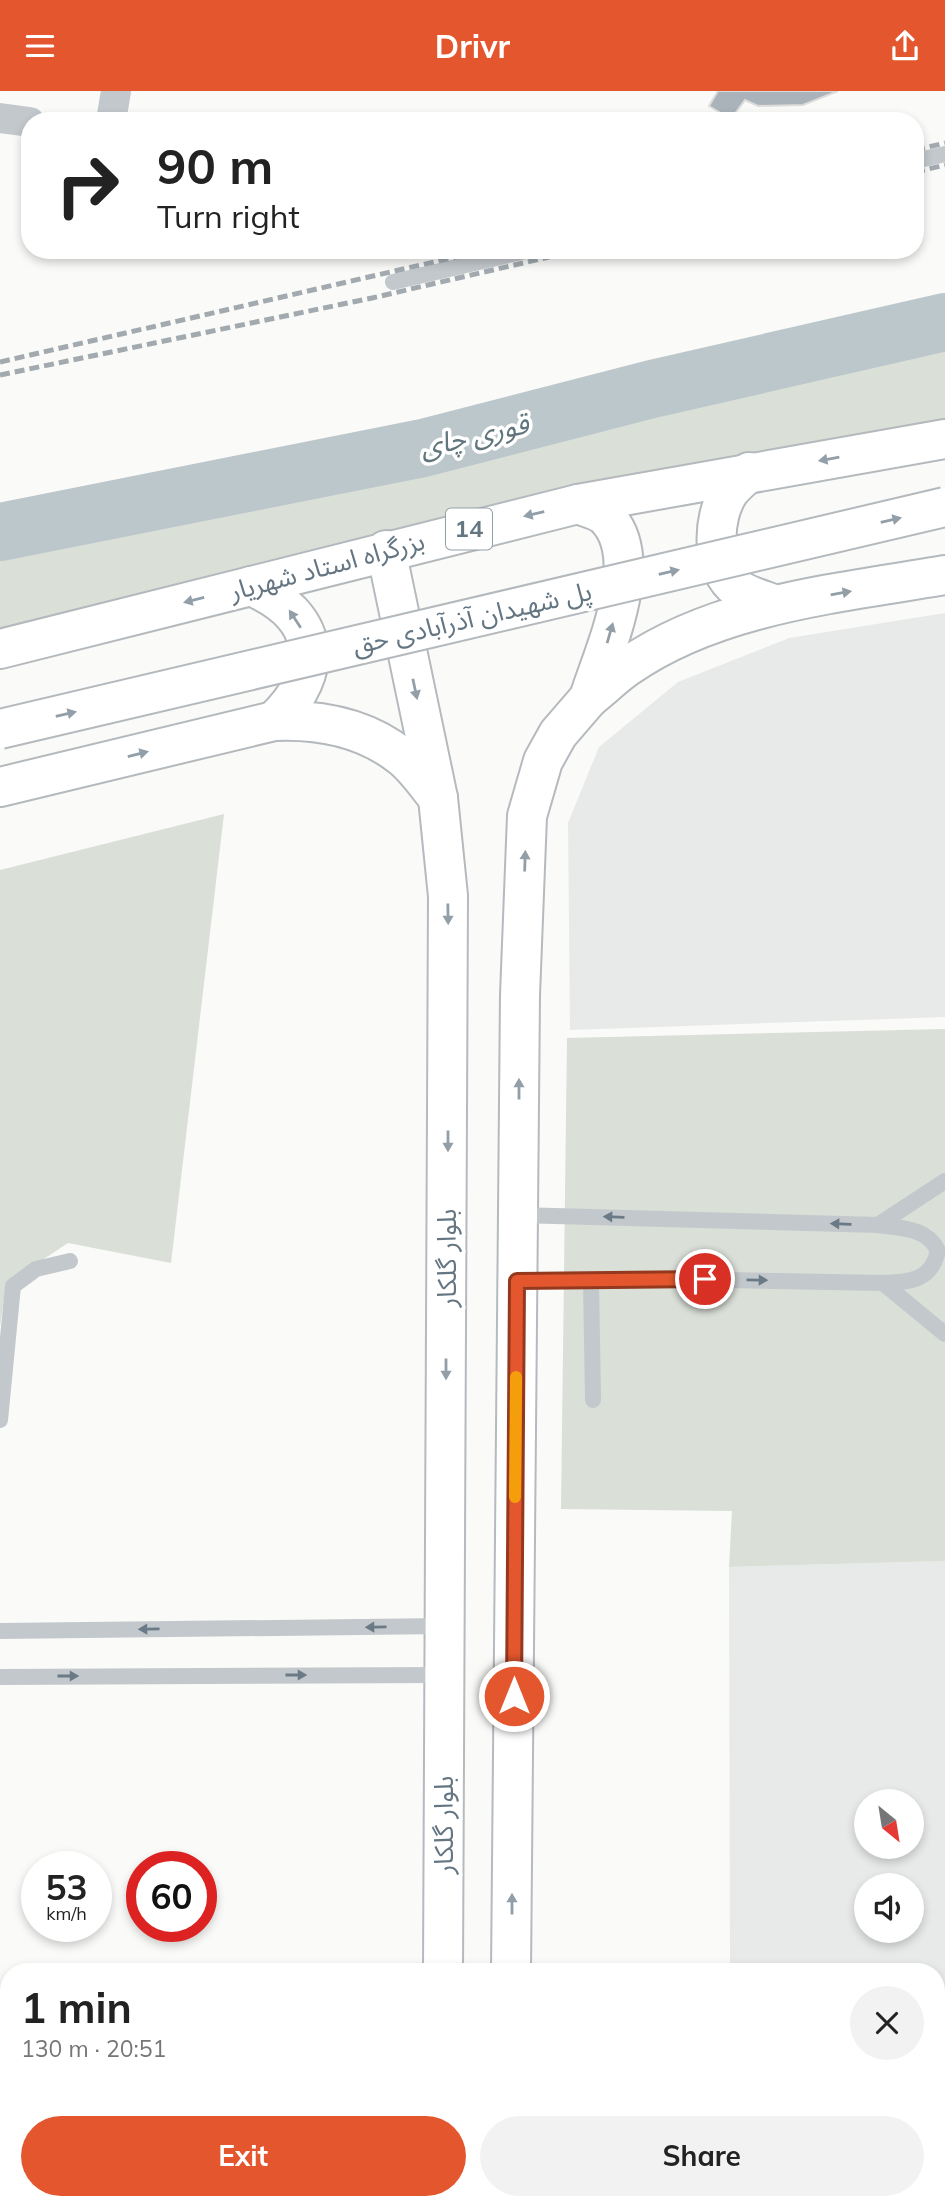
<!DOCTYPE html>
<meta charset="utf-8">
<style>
:root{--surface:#fff;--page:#f2f2f2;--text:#222;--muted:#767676;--accent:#e4572e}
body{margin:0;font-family:Mulish,"Noto Sans Arabic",sans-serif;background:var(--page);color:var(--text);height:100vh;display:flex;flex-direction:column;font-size:26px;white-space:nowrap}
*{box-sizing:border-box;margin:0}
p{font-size:23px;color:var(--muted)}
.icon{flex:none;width:38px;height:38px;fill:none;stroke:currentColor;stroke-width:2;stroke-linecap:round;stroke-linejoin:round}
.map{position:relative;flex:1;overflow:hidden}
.side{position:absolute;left:0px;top:1872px;width:945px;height:247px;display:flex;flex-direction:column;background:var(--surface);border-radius:28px 28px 0 0;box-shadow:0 4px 10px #0003}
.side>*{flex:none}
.banner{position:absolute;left:21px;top:21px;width:903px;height:147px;border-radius:28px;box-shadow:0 4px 10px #0003;background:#fff;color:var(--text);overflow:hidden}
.needle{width:46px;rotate:150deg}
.controls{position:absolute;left:854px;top:1698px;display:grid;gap:14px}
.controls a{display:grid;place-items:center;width:70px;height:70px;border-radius:50%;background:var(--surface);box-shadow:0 4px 10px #0003;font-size:35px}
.speed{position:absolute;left:21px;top:1760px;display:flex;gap:14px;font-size:35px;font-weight:700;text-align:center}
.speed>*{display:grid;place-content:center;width:91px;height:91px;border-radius:50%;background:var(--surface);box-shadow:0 4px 10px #0003;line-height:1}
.speed small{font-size:18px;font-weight:400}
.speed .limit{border:10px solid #d22;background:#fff;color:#111}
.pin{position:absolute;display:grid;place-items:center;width:60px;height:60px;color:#fff;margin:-30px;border:4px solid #fff;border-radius:50%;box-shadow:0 2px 7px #0007}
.me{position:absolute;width:77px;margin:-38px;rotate:0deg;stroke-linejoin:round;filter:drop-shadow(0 0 5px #0008)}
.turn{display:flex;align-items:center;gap:24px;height:147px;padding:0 21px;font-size:32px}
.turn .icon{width:91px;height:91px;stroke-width:2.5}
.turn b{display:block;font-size:49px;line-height:60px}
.round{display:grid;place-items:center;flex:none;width:74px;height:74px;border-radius:37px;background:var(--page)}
.summary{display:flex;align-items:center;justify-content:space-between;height:119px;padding:0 21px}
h1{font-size:42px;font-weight:700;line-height:52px}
.action{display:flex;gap:14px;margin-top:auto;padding:14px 21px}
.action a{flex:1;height:80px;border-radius:42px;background:var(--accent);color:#fff;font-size:28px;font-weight:700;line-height:80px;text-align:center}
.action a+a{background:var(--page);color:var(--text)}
header{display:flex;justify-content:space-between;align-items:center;height:91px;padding:0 21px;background:var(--accent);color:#fff;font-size:32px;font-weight:700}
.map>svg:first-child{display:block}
.built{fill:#e8e9e9;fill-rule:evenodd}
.green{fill:#dadfd7}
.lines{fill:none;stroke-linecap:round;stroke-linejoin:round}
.river{stroke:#bbc7cb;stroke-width:58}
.building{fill:#aab3b9;stroke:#dcdcda;stroke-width:2}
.secondary-casing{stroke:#b3babf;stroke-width:42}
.primary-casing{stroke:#b5babe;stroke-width:42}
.highway-casing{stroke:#b4b9bd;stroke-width:42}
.lane{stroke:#c3c8cc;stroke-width:16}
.street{stroke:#c3c8cc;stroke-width:30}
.secondary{stroke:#fff;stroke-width:38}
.primary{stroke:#fff;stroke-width:38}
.highway{stroke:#fff;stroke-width:38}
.rail{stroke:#a2aab0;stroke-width:5;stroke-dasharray:10 5;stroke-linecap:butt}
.highway-bridge-casing{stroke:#b4b9bd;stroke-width:42;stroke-linecap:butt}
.highway-bridge{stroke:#fff;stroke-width:38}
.oneway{fill:#939fa8}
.oneway2{fill:#6a7a87}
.route-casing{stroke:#94391e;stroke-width:18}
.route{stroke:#e4572e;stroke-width:12}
.slow{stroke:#f59e0b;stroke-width:12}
.labels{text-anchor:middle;stroke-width:7;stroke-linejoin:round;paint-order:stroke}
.shield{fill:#fff;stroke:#939fa8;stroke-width:2}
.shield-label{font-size:24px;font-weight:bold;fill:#657683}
.street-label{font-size:26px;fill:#657683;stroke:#fff}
.water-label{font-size:28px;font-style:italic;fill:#60757c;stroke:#fff}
</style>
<header><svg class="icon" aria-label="menu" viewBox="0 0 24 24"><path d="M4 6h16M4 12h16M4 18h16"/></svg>Drivr<svg class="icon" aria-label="share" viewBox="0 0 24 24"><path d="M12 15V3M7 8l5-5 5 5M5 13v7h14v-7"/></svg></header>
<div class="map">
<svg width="945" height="2119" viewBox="0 0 945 2119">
<rect width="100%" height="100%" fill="#fafaf8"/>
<g class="built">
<path d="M945,522v404l-375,13 -2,-207 31,-76 79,-65 111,-44z"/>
<path d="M945,1470v547l-9,-1v-135h-206l-1,-405zM866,1710h46v45h-46zM866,1794h46v45h-46z"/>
</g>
<g class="green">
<path d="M945,248v81l-230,40 -715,172v-86z"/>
<path d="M224,723l-53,449 -103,-20 -62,41 -6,43v-457z"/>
<path d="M945,938v532l-216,6 3,-56 -171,-2 6,-471z"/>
</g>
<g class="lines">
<path class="river" d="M0,441l423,-84 229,-59 293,-67"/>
</g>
<path class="building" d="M718,0h120l-35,14 -45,1 -13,-6 -14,19 -22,-13z"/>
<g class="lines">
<defs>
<g id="secondary">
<path d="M0,1994l9,1"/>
<path d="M936,2092l9,1"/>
<path d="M602,2110l7,9"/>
</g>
<g id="primary">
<path d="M386,459l52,248 10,98 -5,1076"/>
<path d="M511,1881l9,-977 7,-179 16,-55 15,-27 31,-36"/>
<path d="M441,2119v-9"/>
<path d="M506,2119v-9"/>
</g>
<g id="highway">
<path d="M749,381c-6,6 -15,13 -20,20 -17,26 -19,77 9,97 10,7 25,11 36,15"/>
<path d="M578,413c9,4 23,7 29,14 40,42 -3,132 -18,180"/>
<path d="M251,495c68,29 77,84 23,135"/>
<path d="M0,558l578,-145 367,-65"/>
<path d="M589,607c13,-10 25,-22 38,-31 90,-63 213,-74 318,-92"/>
<path d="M0,696l274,-66c46,-2 92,7 128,36 14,11 25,28 36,41"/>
</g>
</defs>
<use href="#secondary" class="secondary-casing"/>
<use href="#primary" class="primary-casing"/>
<use href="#highway" class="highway-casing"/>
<g class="lane">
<path d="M915,70l30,-7"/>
<path d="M393,191l137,-32"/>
<path d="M518,1124l360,10 67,-44"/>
<path d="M878,1134c23,3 50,3 60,26 -7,30 -28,31 -55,32"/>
<path d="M591,1189l2,120"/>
<path d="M517,1190l162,-2 204,4 62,51"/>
<path d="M0,1329l13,-134 23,-17 34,-8"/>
<path d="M0,1540l445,-5"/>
<path d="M0,1586l445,-2"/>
</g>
<g class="street">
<path d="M0,27l30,4"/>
<path d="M111,30l5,-30"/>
</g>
<use href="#secondary" class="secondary"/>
<use href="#primary" class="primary"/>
<use href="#highway" class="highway"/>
<g class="rail">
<path d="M915,59l30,-7"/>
<path d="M915,81l30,-7"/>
<path d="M0,271l486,-112"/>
<path d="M0,284l372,-77 207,-48"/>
</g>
<defs>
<path id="highway-bridge" d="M0,638l945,-222"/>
</defs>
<use href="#highway-bridge" class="highway-bridge-casing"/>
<use href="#highway-bridge" class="highway-bridge"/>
</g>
<defs><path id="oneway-solid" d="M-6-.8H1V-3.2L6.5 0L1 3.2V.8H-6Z" transform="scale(1.75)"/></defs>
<g class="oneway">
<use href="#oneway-solid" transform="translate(829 368) rotate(170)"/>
<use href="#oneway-solid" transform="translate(534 423) rotate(167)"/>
<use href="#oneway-solid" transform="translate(891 429) rotate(-13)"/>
<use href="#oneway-solid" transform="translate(669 481) rotate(-13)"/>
<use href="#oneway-solid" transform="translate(841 502) rotate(-10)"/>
<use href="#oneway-solid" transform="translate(194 509) rotate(166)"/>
<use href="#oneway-solid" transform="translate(295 528) rotate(-123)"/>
<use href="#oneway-solid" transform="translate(610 542) rotate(-74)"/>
<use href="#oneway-solid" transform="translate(415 598) rotate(78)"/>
<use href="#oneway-solid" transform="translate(66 623) rotate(-13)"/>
<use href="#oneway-solid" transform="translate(138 663) rotate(-14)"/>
<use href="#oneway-solid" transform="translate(525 770) rotate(-88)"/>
<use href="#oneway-solid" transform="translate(448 823) rotate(89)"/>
<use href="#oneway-solid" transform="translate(519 998) rotate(-90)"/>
<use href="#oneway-solid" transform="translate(448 1050) rotate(90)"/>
<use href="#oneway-solid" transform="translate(446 1278) rotate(90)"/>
<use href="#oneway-solid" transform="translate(512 1813) rotate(-90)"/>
</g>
<g class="oneway2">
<use href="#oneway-solid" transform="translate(614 1126) rotate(-178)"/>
<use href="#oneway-solid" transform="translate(841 1133) rotate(-178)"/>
<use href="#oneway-solid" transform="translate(757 1189) rotate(1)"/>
<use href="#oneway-solid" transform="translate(376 1536) rotate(179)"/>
<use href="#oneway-solid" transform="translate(149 1538) rotate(179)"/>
<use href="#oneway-solid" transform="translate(296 1584)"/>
<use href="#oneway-solid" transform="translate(68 1585)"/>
</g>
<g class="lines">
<defs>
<path id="route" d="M514,1605l3,-415 188,-2"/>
</defs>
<use href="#route" class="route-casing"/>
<use href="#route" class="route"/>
<path class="slow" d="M515,1406l1,-120"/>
</g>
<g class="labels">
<rect class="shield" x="446" y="417.5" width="46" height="41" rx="5"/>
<g class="shield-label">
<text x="469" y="446">14</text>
</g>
<g class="street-label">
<text transform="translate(327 475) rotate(-15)" y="9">بزرگراه استاد شهریار</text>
<text transform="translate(472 527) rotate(-13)" y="9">پل شهیدان آذرآبادی حق</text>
<text transform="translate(447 1167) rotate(-90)" y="9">بلوار گلکار</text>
<text transform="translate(444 1734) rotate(-90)" y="9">بلوار گلکار</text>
</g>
<g class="water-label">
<text transform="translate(474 344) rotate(-13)" y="10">قوری چای</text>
</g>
</g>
</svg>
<div class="controls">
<a><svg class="needle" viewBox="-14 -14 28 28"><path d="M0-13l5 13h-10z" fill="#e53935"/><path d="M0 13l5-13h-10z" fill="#767676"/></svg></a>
<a><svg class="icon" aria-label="sound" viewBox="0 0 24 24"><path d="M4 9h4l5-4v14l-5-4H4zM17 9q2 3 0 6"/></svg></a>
</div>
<div class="speed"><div>53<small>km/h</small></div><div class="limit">60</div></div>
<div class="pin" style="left:705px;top:1188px;background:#d93025"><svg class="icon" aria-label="arrive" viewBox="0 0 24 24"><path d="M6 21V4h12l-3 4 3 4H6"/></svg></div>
<svg class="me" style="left:514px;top:1605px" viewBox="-20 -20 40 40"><circle r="17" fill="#e4572e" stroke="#fff" stroke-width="3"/><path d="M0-11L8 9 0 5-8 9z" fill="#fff"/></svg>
<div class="banner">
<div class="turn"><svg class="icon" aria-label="right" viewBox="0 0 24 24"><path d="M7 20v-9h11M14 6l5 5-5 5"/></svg><div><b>90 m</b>Turn right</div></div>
</div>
<section class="side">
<div class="summary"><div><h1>1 min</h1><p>130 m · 20:51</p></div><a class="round"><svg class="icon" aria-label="close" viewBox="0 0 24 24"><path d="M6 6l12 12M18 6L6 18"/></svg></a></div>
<div class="action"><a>Exit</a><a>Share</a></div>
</section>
</div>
